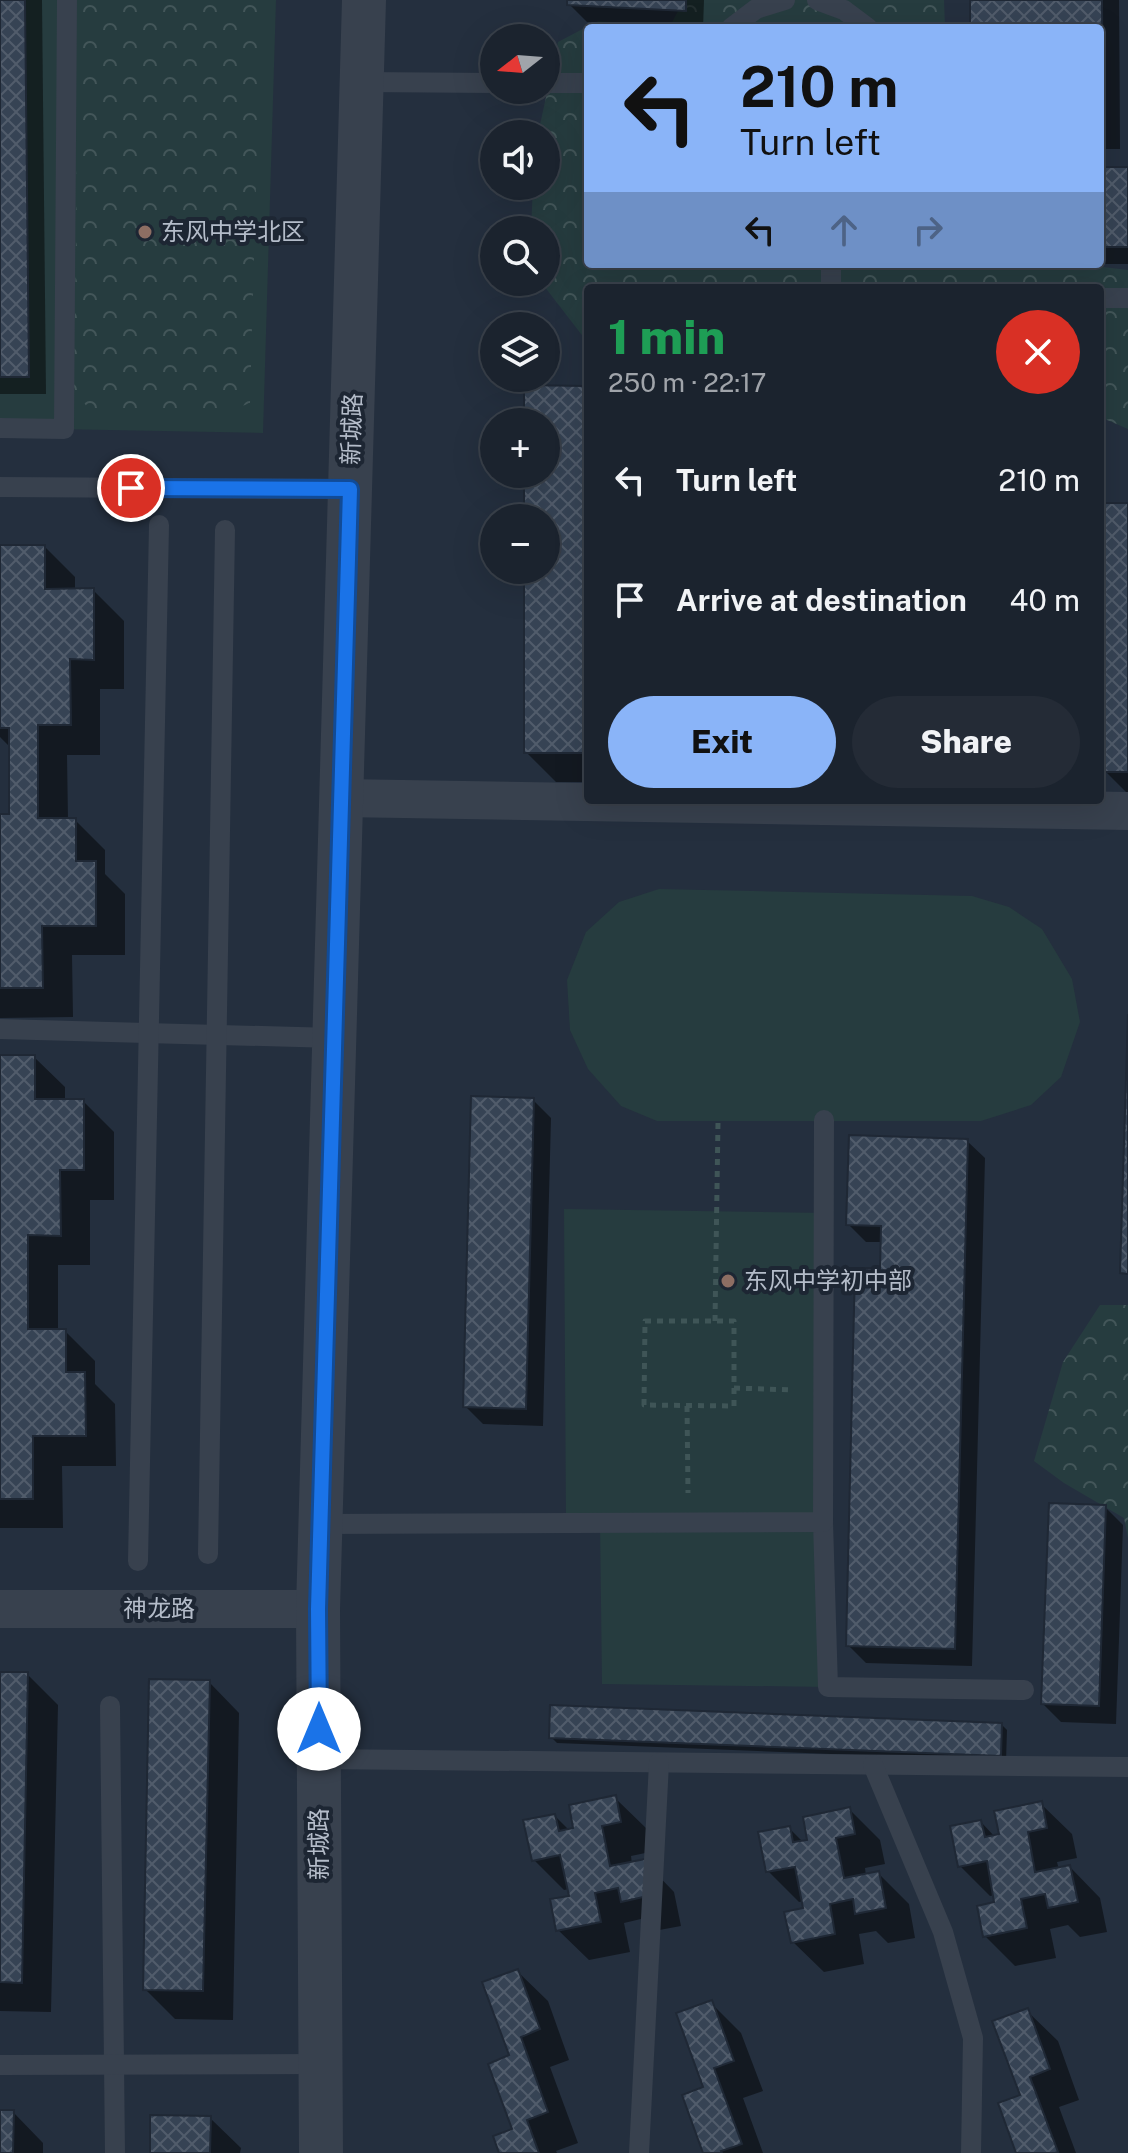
<!DOCTYPE html>
<meta charset="utf-8">
<style>
:root{--surface:#1b232e;--page:#242b36;--text:#f1f3f6;--muted:#a0a4aa;--line:#39404a;--accent:#8ab4f8}
body{margin:0;font-family:"Public Sans","Noto Sans SC",sans-serif;background:var(--page);color:var(--text);height:100vh;display:flex;flex-direction:column;font-size:30px;white-space:nowrap}
*{box-sizing:border-box;margin:0}
p{font-size:26px;color:var(--muted)}
.icon{flex:none;width:44px;height:44px;fill:none;stroke:currentColor;stroke-width:2;stroke-linecap:round;stroke-linejoin:round}
.map{position:relative;flex:1;overflow:hidden}
.sheet{position:absolute;left:584px;top:284px;width:520px;height:520px;display:flex;flex-direction:column;background:var(--surface);border-radius:8px;box-shadow:0 8px 32px #0002,0 0 0 2px var(--line)}
.sheet>*{flex:none}
.top-card{position:absolute;left:584px;top:24px;width:520px;height:244px;border-radius:8px;box-shadow:0 8px 32px #0002,0 0 0 2px var(--line);background:#8ab4f8;color:#111;overflow:hidden}
.needle{width:52px;rotate:253deg}
.buttons{position:absolute;left:480px;top:24px;display:grid;gap:16px}
.buttons a{display:grid;place-items:center;width:80px;height:80px;border-radius:50%;background:var(--surface);box-shadow:0 8px 32px #0002,0 0 0 2px var(--line);font-size:40px}
.pin{position:absolute;display:grid;place-items:center;width:68px;height:68px;color:#fff;margin:-34px;border:4px solid #fff;border-radius:50%;box-shadow:0 2px 8px #0007}
.me{position:absolute;width:88px;margin:-44px;rotate:0deg;stroke-linejoin:round;filter:drop-shadow(0 0 6px #0008)}
.turn{display:flex;align-items:center;gap:28px;height:168px;padding:0 24px;font-size:36px}
.turn .icon{width:104px;height:104px;stroke-width:2.5}
.turn b{display:block;font-size:56px;line-height:68px}
.lanes{display:flex;align-items:center;height:76px;padding:0 24px;background:#0003;justify-content:center;gap:40px;direction:ltr}
.lanes .off{opacity:.35}
.round{display:grid;place-items:center;flex:none;width:84px;height:84px;border-radius:42px;background:var(--page)}
.headline{display:flex;align-items:center;justify-content:space-between;height:136px;padding:0 24px}
h1{font-size:48px;font-weight:800;line-height:60px;color:#1e9e55}
.primary-button{display:flex;gap:16px;margin-top:auto;padding:16px 24px}
.primary-button a{flex:1;height:92px;border-radius:48px;background:var(--accent);color:#111;font-size:32px;font-weight:800;line-height:92px;text-align:center}
.primary-button a+a{background:var(--page);color:var(--text)}
ul{padding:0;list-style:none}
li{display:flex;align-items:center;gap:24px;height:120px;padding:0 24px}
li div{flex:1}
li b{display:block;font-size:30px}
li em{font-style:normal}
.map>svg:first-child{display:block}
.green{fill:#263c3f}
.forest{fill:url(#forest-crowns)}
.shadow{fill:#0007}
.building{fill:url(#building-cross-hatch);stroke:#1f2835;stroke-width:2}
.lines{fill:none;stroke-linecap:round;stroke-linejoin:round}
.path{stroke:#3f5557;stroke-width:5;stroke-dasharray:6 6;stroke-linecap:butt}
.service{stroke:#38414e;stroke-width:20}
.minor{stroke:#38414e;stroke-width:38}
.tertiary{stroke:#38414e;stroke-width:44}
.route-casing{stroke:#114b97;stroke-width:20}
.route{stroke:#1a73e8;stroke-width:14}
.education-dot{fill:#8d6e63;stroke:#1d2633;stroke-width:3}
.labels{text-anchor:middle;stroke-width:8;stroke-linejoin:round;paint-order:stroke}
.poi-label{font-size:24px;fill:#b4bcc9;stroke:#1d2633;text-anchor:start}
.street-label{font-size:24px;fill:#b4bcc9;stroke:#1d2633}
</style>
<div class="map">
<svg width="1128" height="2153" viewBox="0 0 1128 2153">
<defs>
<pattern id="forest-crowns" width="20" height="18" patternUnits="userSpaceOnUse" patternTransform="scale(2)"><rect width="20" height="18" fill="#263c3f"/><path d="M2 6a3 3 0 1 1 6 0M12 15a3 3 0 1 1 6 0" fill="none" stroke="#435659"/></pattern>
<pattern id="building-cross-hatch" width="8" height="8" patternUnits="userSpaceOnUse" patternTransform="scale(2)"><rect width="8" height="8" fill="#364354"/><path d="M0 0l8 8M0 8l8-8" fill="none" stroke="#515c6b"/></pattern>
</defs>
<rect width="100%" height="100%" fill="#242f3e"/>
<g class="green">
<path d="M0,0h276l-13,433 -263,-5z"/>
<path d="M659,889l313,7 37,11 33,22 30,50 8,43 -19,55 -30,28 -50,16h-324l-36,-15 -33,-37 -18,-39 -3,-50 19,-48 33,-30z"/>
<path d="M564,1209l263,4 1,474 -226,-3 -2,-161h-34z"/>
</g>
<g class="forest">
<path d="M79,0h182l-11,403 -20,8h-140l-16,-22z"/>
<path d="M684,0h260l1,28h-357v236h489l51,6v159l-28,-12v-129h-512v55l-47,-61h5v-52h-15l2,-44h13v-52h-8l20,-92 40,-21 72,5z"/>
<path d="M1100,1305h28v233l-4,-20 -60,-35 -30,-22 29,-99z"/>
</g>
<g class="shadow">
<path d="M0,0h42l4,394h-46z"/>
<path d="M569,0h135l-1,28 -116,-6 -18,-18z"/>
<path d="M972,0h147l1,149h-16v20h24v95h-44h16v-236h-128z"/>
<path d="M583,388l5,4v390h-32l-30,-30v-182h20v-52h-20v-44h20v-52h-20z"/>
<path d="M1128,505v289l-23,-23z"/>
<path d="M0,547h45l30,30v14l18,-1 31,31v68h-24v66h-33l1,65h7l30,30v24l20,20v61h-53l1,62 -73,1v-202h12l-1,-68 -11,-11z"/>
<path d="M0,1057h34l31,30v14h18l31,31v68h-24v65h-32v66h7l30,30v23l20,20 1,62h-54l1,62h-63z"/>
<path d="M533,1100l18,18 -8,308 -60,-2 -18,-18z"/>
<path d="M967,1141l18,17 -13,508 -106,-3 -18,-18 35,-403h-17l-18,-18z"/>
<path d="M1105,1507l18,18 -7,199 -55,-2 -18,-18z"/>
<path d="M0,1674h27l31,31 -7,307 -51,-1z"/>
<path d="M209,1682l30,31 -6,307 -58,-1 -30,-30z"/>
<path d="M1002,1725l5,5 -1,31 -449,-18 -6,-6z"/>
<path d="M615,1798l31,30 4,24 -19,4 1,8 12,-3 30,31 7,34 -27,5 -13,-12 -17,4 6,29 -41,8 -31,-30 13,-32 -2,-9 -5,1 -30,-30 21,-44 14,14 6,-1z"/>
<path d="M1041,1804l31,30 5,24 -20,4 2,8 11,-3 30,31 7,34 -27,5 -12,-12 -18,4 6,29 -41,8 -30,-30 12,-32 -2,-9 -5,1 -30,-30 21,-44 14,15z"/>
<path d="M849,1809l31,31 5,24 -20,4 1,8 12,-3 31,31 6,34 -27,5 -12,-12 -17,3 5,30 -40,8 -31,-30 12,-33 -1,-8 -5,1 -31,-31 21,-43 15,15z"/>
<path d="M517,1971l31,30 21,59 -19,7 28,76 -22,8 1,2h-56l13,-23 -2,-74z"/>
<path d="M711,2003l30,30 22,58 -20,7 20,55h-58l1,-65z"/>
<path d="M1027,2011l31,30 21,59 -20,7 17,46h-58z"/>
<path d="M0,2112h13l30,31v10h-43z"/>
<path d="M210,2118l31,30 -1,5h-88z"/>
</g>
<g class="building">
<path d="M0,0h25l4,377h-29z"/>
<path d="M567,0h119v11l-119,-6z"/>
<path d="M970,0h132l1,132h-3v-104h-130z"/>
<rect x="1100" y="167" width="28" height="80"/>
<path d="M524,385l60,1v367h-60v-183h22v-52h-22v-44h22v-52h-22z"/>
<path d="M1101,503h27v269h-25z"/>
<path d="M0,545h45v44l49,-1v72l-24,-1 1,66h-33v93h38v43h20v65h-54l1,62h-43v-174h9v-86h-9z"/>
<path d="M1128,1014v260l-8,-1z"/>
<path d="M0,1055h35v44h49v71h-24l1,66 -33,-1v94h38v43h19l1,64h-53v63h-33z"/>
<path d="M471,1096l63,2 -8,311 -63,-2z"/>
<path d="M849,1135l119,4 -13,510 -109,-3 9,-378h25l1,-42 -35,-1z"/>
<path d="M1049,1503l57,2 -7,201 -58,-2z"/>
<path d="M0,1672h28l-6,311 -22,-1z"/>
<path d="M149,1679l61,1 -7,311 -60,-1z"/>
<path d="M550,1705l452,18 -1,33 -452,-18z"/>
<path d="M616,1795l5,27 -19,4 8,40 35,-7 7,36 -31,7 -3,-14 -23,5 6,29 -45,9 -6,-32 19,-3 -9,-41 -28,6 -9,-41 32,-6 4,17 14,-3 -4,-23z"/>
<path d="M1042,1801l5,27 -19,4 7,40 35,-7 8,37 -30,6 -3,-14 -24,5 6,29 -44,9 -6,-31 17,-4 -7,-41 -29,6 -8,-41 31,-6 4,17 14,-3 -5,-23z"/>
<path d="M850,1807l5,27 -19,4 8,40 35,-7 7,37 -31,6 -2,-15 -23,5 5,30 -44,9 -7,-31 19,-4 -8,-41 -29,5 -8,-40 32,-6 3,16 14,-2 -4,-23z"/>
<path d="M518,1969l22,60 -19,8 27,75 -21,8 12,33h-40l-6,-17 19,-7 -24,-65 21,-9 -27,-73z"/>
<path d="M712,2000l22,61 -20,7 28,76 -21,7 1,2h-19l-21,-58 21,-8 -27,-74z"/>
<path d="M1028,2008l22,61 -20,8 28,75 -3,1h-39l-18,-50 22,-8 -28,-74z"/>
<path d="M0,2110h14l-1,43h-13z"/>
<path d="M150,2115l61,1 -1,37h-60z"/>
</g>
<g class="lines">
<g class="path">
<path d="M645,1321h89v85l-90,-1z"/>
<path d="M715,1321l3,-199"/>
<path d="M734,1388l60,2"/>
<path d="M687,1406l1,87"/>
</g>
<g class="service">
<path d="M817,0l27,10 24,18"/>
<path d="M731,28l25,-19 29,-9"/>
<path d="M362,82l132,1"/>
<path d="M546,83h42"/>
<path d="M831,288v-24"/>
<path d="M1100,298h28"/>
<path d="M0,428l64,1 3,-429"/>
<path d="M0,487l350,2"/>
<path d="M0,1029l334,9"/>
<path d="M823,1522l5,165 196,3"/>
<path d="M321,1524l502,-2 1,-402"/>
<path d="M208,1554l17,-1024"/>
<path d="M138,1561l21,-1036"/>
<path d="M110,1706l5,447"/>
<path d="M319,1759l809,8"/>
<path d="M873,1765l70,167 30,106 -2,115"/>
<path d="M0,2065l321,-1"/>
<path d="M639,2153l20,-390"/>
</g>
<g class="minor">
<path d="M341,798l787,13"/>
<path d="M0,1609h318"/>
</g>
<path class="tertiary" d="M321,2153l-3,-544 46,-1609"/>
</g>
<g class="lines">
<defs>
<path id="route" d="M131,488l219,1 -32,1120 1,120"/>
</defs>
<use href="#route" class="route-casing"/>
<use href="#route" class="route"/>
</g>
<g class="education-dot">
<circle cx="145" cy="232" r="8"/>
<circle cx="728" cy="1281" r="8"/>
</g>
<g class="labels">
<g class="poi-label">
<text x="161" y="240">东风中学北区</text>
<text x="744" y="1289">东风中学初中部</text>
</g>
<g class="street-label">
<text transform="translate(352 429) rotate(-88)" y="8">新城路</text>
<text x="159" y="1617">神龙路</text>
<text transform="translate(319 1844) rotate(-90)" y="8">新城路</text>
</g>
</g>
</svg>
<div class="buttons">
<a><svg class="needle" viewBox="-14 -14 28 28"><path d="M0-13l5 13h-10z" fill="#e53935"/><path d="M0 13l5-13h-10z" fill="#a0a4aa"/></svg></a>
<a><svg class="icon" aria-label="sound" viewBox="0 0 24 24"><path d="M4 9h4l5-4v14l-5-4H4zM17 9q2 3 0 6"/></svg></a>
<a><svg class="icon" aria-label="search" viewBox="0 0 24 24"><circle cx="10" cy="10" r="6"/><path d="M15 15l6 6"/></svg></a>
<a><svg class="icon" aria-label="layers" viewBox="0 0 24 24"><path d="M12 4l9 5-9 5-9-5zM3 14l9 5 9-5"/></svg></a>
<a>+</a>
<a>−</a>
</div>
<div class="pin" style="left:131px;top:488px;background:#d93025"><svg class="icon" aria-label="arrive" viewBox="0 0 24 24"><path d="M6 21V4h12l-3 4 3 4H6"/></svg></div>
<svg class="me" style="left:319px;top:1729px" viewBox="-20 -20 40 40"><circle r="19" fill="#fff"/><path d="M0-13L10 11 0 6-10 11z" fill="#1a73e8"/></svg>
<div class="top-card">
<div class="turn"><svg class="icon" aria-label="left" viewBox="0 0 24 24"><path d="M17 20v-9H6M10 6l-5 5 5 5"/></svg><div><b>210 m</b>Turn left</div></div>
<div class="lanes"><svg class="icon" aria-label="left" viewBox="0 0 24 24"><path d="M17 20v-9H6M10 6l-5 5 5 5"/></svg><svg class="icon off" aria-label="ahead" viewBox="0 0 24 24"><path d="M12 20V5M6 11l6-6 6 6"/></svg><svg class="icon off" aria-label="right" viewBox="0 0 24 24"><path d="M7 20v-9h11M14 6l5 5-5 5"/></svg></div>
</div>
<section class="sheet">
<div class="headline"><div><h1>1 min</h1><p>250 m · 22:17</p></div><a class="round" style="background:#d93025;color:#fff"><svg class="icon" aria-label="close" viewBox="0 0 24 24"><path d="M6 6l12 12M18 6L6 18"/></svg></a></div>
<ul>
<li><svg class="icon" aria-label="left" viewBox="0 0 24 24"><path d="M17 20v-9H6M10 6l-5 5 5 5"/></svg><div><b>Turn left</b></div><em>210 m</em></li>
<li><svg class="icon" aria-label="arrive" viewBox="0 0 24 24"><path d="M6 21V4h12l-3 4 3 4H6"/></svg><div><b>Arrive at destination</b></div><em>40 m</em></li>
</ul>
<div class="primary-button"><a>Exit</a><a>Share</a></div>
</section>
</div>
